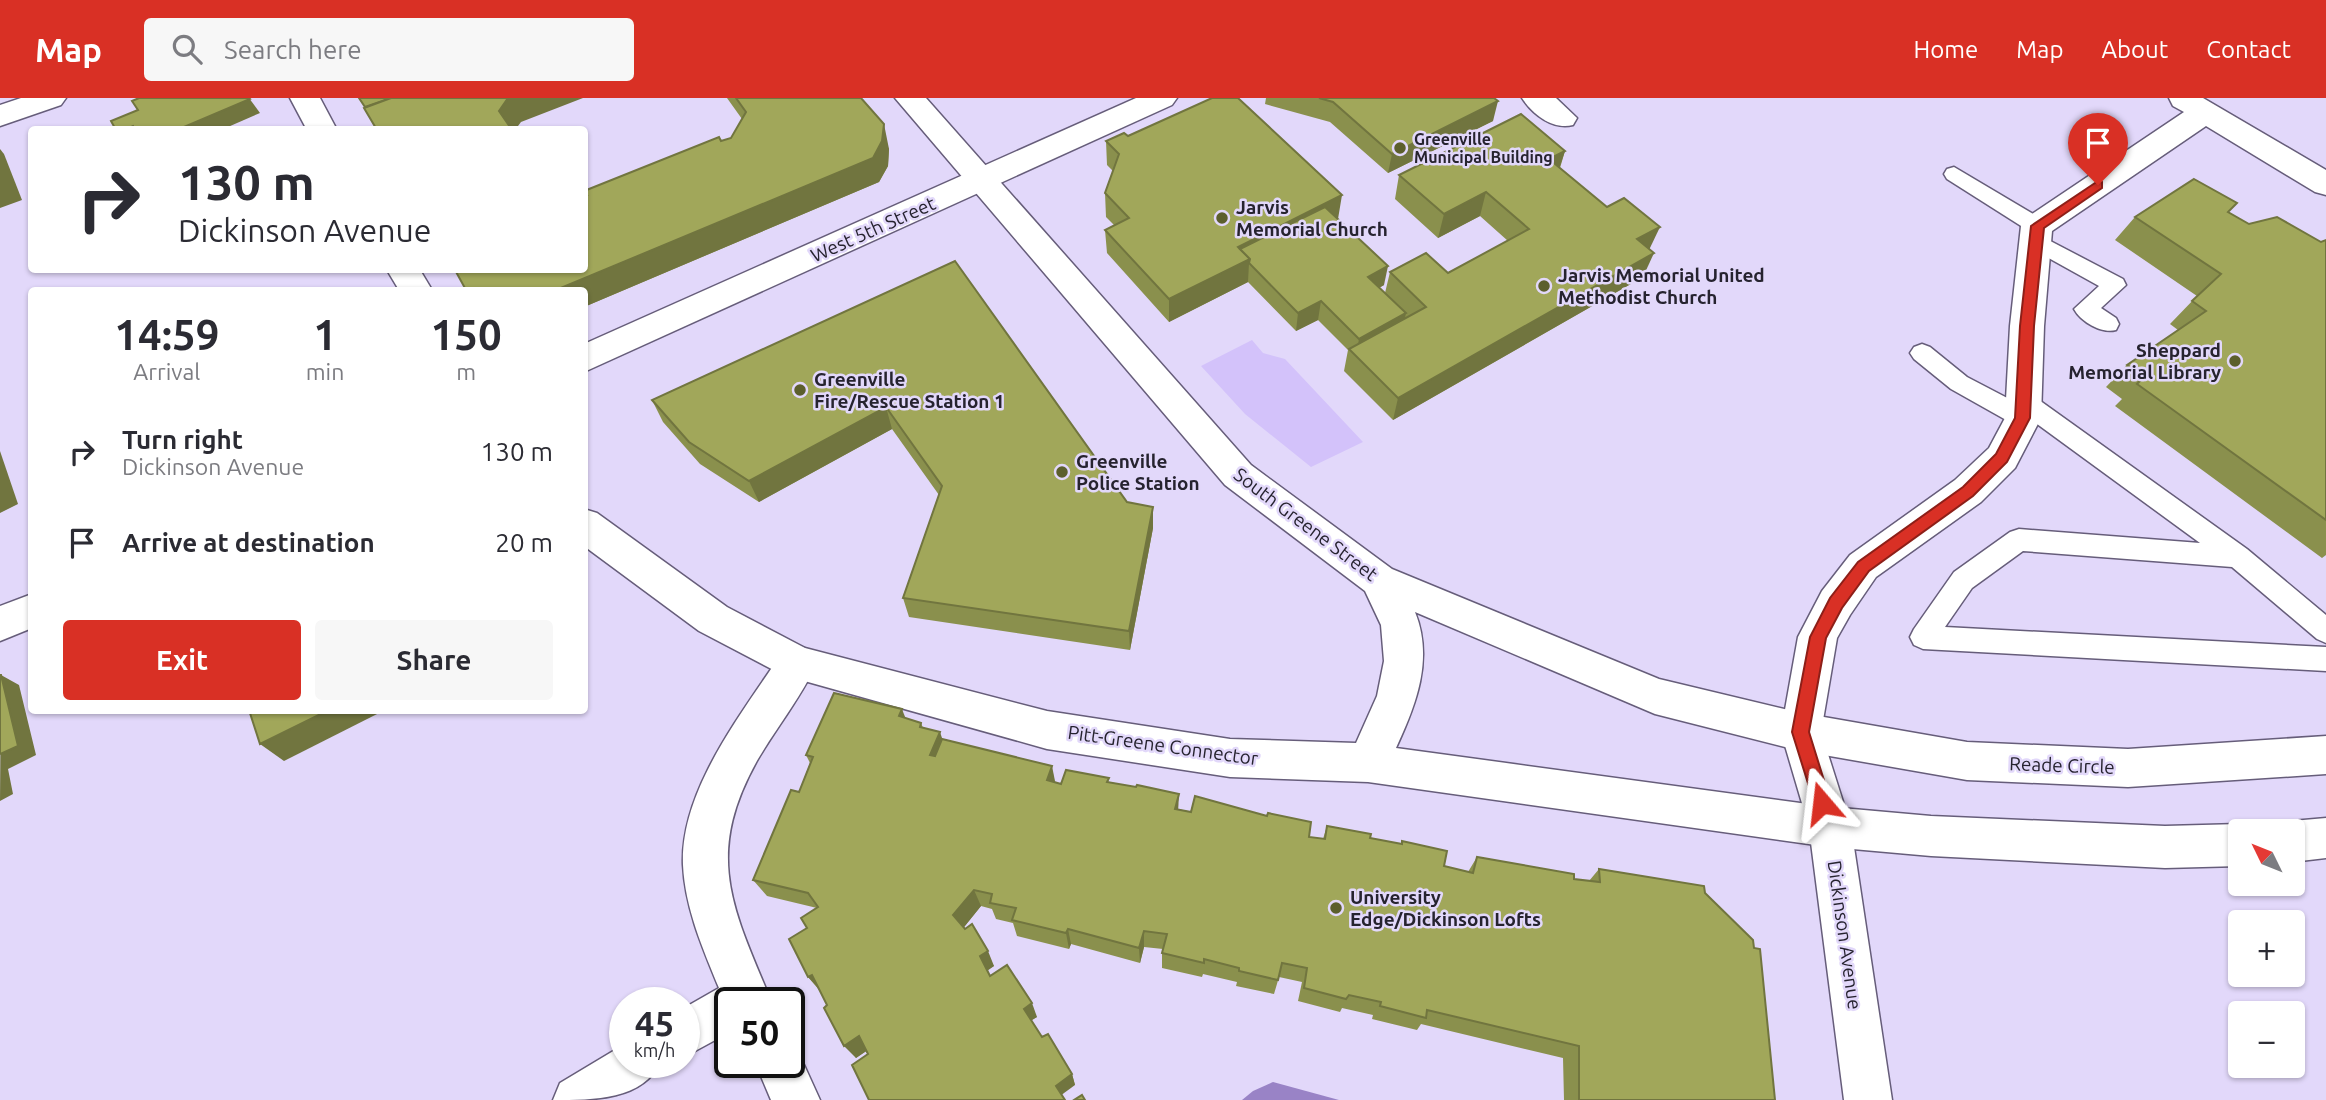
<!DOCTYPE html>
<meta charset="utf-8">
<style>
:root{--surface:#fff;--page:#f7f7f7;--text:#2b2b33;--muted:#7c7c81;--accent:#d93025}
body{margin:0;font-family:Ubuntu,sans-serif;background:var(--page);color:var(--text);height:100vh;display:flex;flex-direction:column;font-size:26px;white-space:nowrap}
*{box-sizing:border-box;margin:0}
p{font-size:23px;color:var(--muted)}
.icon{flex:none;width:38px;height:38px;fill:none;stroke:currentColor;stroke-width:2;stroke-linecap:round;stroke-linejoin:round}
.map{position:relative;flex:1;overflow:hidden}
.drawer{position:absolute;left:28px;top:189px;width:560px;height:427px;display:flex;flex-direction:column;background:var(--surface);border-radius:7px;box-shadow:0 2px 5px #0004}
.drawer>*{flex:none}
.hud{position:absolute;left:28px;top:28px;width:560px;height:147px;border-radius:7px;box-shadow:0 2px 5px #0004;background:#fff;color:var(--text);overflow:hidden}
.needle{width:46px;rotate:313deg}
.buttons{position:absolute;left:2228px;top:721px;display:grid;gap:14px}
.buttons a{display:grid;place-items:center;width:77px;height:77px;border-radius:7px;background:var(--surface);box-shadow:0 2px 5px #0004;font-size:35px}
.speed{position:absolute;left:609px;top:889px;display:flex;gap:14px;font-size:35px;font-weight:700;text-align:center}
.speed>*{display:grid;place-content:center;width:91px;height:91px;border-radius:50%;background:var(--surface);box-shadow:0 2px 5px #0004;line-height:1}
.speed small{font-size:18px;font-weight:400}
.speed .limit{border:4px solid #111;border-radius:10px;background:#fff;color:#111}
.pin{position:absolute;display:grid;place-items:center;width:60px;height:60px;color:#fff;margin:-72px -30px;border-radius:50% 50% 50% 0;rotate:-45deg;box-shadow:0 0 7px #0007}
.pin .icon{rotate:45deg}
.me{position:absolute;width:77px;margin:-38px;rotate:343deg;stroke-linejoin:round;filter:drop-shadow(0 0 5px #0008)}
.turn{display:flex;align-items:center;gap:24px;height:147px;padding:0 35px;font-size:32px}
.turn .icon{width:91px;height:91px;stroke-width:2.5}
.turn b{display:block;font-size:49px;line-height:60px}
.eta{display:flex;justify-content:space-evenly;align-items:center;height:119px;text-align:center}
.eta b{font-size:42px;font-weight:700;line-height:49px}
.action{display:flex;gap:14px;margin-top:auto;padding:14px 35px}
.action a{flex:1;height:80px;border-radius:7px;background:var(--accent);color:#fff;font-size:28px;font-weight:700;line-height:80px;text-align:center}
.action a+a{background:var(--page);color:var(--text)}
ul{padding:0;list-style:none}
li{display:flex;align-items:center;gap:21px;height:91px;padding:0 35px}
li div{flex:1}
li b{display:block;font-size:26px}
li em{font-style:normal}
header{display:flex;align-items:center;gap:42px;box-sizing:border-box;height:98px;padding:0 35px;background:var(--accent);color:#fff}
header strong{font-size:33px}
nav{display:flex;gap:38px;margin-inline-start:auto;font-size:24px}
.search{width:490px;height:63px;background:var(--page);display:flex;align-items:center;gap:18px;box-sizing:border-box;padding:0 24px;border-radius:7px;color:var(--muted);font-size:26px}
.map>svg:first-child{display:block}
.green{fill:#d3c2fa}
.water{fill:#9983c6}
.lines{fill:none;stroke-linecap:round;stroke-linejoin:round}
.lane-casing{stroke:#665d7a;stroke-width:3}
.street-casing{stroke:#665d7a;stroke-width:3}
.secondary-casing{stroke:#665d7a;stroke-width:3}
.primary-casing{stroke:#665d7a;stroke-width:3}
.lane{fill:#fff;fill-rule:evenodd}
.street{fill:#fff;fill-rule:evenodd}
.secondary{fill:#fff;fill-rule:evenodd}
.primary{fill:#fff;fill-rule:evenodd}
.wall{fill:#8a904d}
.shaded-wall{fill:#71753f}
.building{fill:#a1a75a;stroke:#71753f;stroke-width:2}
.route{fill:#d93025;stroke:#8d1f18;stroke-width:2}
.poi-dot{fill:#5c5f2d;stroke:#e2d8fa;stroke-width:2.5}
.labels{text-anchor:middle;stroke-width:5;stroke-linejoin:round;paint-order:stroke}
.far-poi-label{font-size:16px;font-weight:bold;fill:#26232f;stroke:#e2d8fa;text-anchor:start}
.poi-label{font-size:19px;font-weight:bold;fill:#26232f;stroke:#e2d8fa;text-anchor:start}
.street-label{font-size:19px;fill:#26232f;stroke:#e2d8fa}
</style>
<header>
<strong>Map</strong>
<div class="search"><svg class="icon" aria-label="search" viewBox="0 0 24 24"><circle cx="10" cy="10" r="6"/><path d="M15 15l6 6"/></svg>Search here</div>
<nav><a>Home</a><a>Map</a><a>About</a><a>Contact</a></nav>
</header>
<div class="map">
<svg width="2326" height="1002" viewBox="0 0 2326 1002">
<rect width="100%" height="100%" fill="#e2d8fa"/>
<path class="green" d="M1252,242l11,13 22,6 78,83 -52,25 -66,-53 -44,-48z"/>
<path class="water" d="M1273,984l66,18h-97l11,-9z"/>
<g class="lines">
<defs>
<g id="lane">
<path d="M1954,69l91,54 3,5 -3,5 -8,3 -8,-3 -82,-52 -3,-5 3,-5z"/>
<path d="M2035,135l88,46 3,6 -25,23 15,10 3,6 -3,6c-14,4 -35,-8 -42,-21l25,-23 -72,-40 -3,-5 3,-5z"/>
<path d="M1922,246l8,3 37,30 46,24 3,-6 8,-2 8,2 215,154 79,66v28l-9,-4 -85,-72 -209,-16 -51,37 -27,39 381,20v24l-403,-22 -9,-4 -4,-8 4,-8 40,-57 56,-40 9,-3 181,14 -167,-122 -10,6 -8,-2 -64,-36 -37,-30 -4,-6 4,-6z"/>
</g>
<g id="street">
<path d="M21,0h45l-5,7 -61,21v-21z"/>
<path d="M797,547l14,6 6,12c-16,34 -40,64 -59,96 -55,97 -25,150 14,244h-42v29l-46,25v-49l35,-20c-16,-39 -34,-80 -36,-123 -3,-76 61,-154 100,-214z"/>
<path d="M789,945l6,2 25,55h-49l-16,-38h34z"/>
<path d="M625,946v18h36c-19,38 -66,38 -108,38l7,-17z"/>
</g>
<g id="secondary">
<path d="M1136,0h41l-5,7 -588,267v-28z"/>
<path d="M1522,0h34l21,20 -4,7c-20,5 -40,-10 -51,-27z"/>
<path d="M2169,0h34l123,72v25l-11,-3 -109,-66 -154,105 -8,95 -3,92 -26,50 -34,34 -105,75 -26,38 -13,23 -16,94 30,95 41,273h-48l-35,-273 -28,-95 17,-95 24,-46 28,-36 105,-75 34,-32 16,-30 5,-92 11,-100 5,-8 158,-106 -11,-6z"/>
<path d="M32,496v34l-32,13v-35z"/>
</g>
<g id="primary">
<path d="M290,0h30l17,32h-30z"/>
<path d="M895,0h31l325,367 141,104 267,110 142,34 166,29 161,7 198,-13v38l-198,13 -161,-7 -166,-29 -146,-37 -240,-102c19,47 1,93 -19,136l434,59 101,9 234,10 75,-2 16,7h-16v35l-75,2 -234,-12 -101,-9 -462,-65 -138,-5 -183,-28 -264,-74 -84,-44 -115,-85v-37l13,4 130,94 78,41 242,63 183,28 126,4 21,-47 7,-35 -3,-36 -16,-34 -140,-106z"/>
<path d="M387,172h33l12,20h-33z"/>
<path d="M2326,720v40l-34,4v-31h-17l2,-3 15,-7z"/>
</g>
</defs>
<use href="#lane" class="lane-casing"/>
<use href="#street" class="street-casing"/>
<use href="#secondary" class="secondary-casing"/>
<use href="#primary" class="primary-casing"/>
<use href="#lane" class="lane"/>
<use href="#street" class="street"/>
<use href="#secondary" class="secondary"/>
<use href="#primary" class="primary"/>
</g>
<g class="wall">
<path d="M727,0h134l28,51 -1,17 -9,16 -295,125 2,-111 -2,-2 147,-56 11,-19z"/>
<path d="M1266,0h228l-1,23 -105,52 -58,-51 -65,-18z"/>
<path d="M1128,38l210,83h-1l47,66 -5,3 6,5 5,-21 58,1 60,-32 -28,-25 -42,22 -43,-39 4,-24 166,-24 -5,17 90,82 -7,27 -250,143 -49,-49 4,-21 -30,-30 -22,11 -48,-49 -79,40 -62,-69 -2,-23 9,-5 -8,-8 -1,-24 8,-22 -6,-6 -1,-24z"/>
<path d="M2228,114l21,12 72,18 5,-2v315l-4,3 -207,-152 7,-7 -16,-12 21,-22 51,-35 -8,-6 27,-28 -82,-56 20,-23z"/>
<path d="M955,163l172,241 26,26 -23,122 -221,-33 -6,-19 36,-103 -47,-66 -133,73 -59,-38 -37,-42 -11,-22z"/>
<path d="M905,620l16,5 2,5 19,12 119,44 48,-2 69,27 131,28 14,2 4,-13 43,12 31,6 1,-3 42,25 24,6 9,-15 97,22 15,2 10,-12 106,24 70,207h-211l-1,-42 -142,-34 -4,6 -45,-11 1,-4 -31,-7 -2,4 -42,-11 4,-19 -23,-5 -5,17 -38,-8 1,-4 -34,-8 -1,3 -40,-9v-15l1,-4 -19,-2 -4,16 -69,-19 -2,5 -52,-13 -4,-13 -17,-4 -4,-10 -11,-3 -18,22 31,38 -7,4 3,6 47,41 -6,3 11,17 30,37 3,11 -207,-31 -2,-3 -10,7 -36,-67 -12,-14 -1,-49 10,-20 -50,-12 -14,-16 46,-88 11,-29 -4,-8z"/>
</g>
<g class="shaded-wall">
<path d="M249,0l11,15 -39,17h-35l-2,-3z"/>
<path d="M508,0h75l-62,24 -6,8h-7l-9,-19z"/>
<path d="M1498,3l-5,20 -105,52 4,-19z"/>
<path d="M884,26l5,25 -1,17 -9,16 -295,125v-17h-28z"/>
<path d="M0,51l4,5 18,46 -22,8z"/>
<path d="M1565,53l-8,24 -8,-16z"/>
<path d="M1486,94l-6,24 -42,22 6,-24z"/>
<path d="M1342,97l-4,24 -89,44 -1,19 -79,40v-23l69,-52z"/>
<path d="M1660,129l-11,23 -12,-11z"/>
<path d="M1654,155l-11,24 -250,143 5,-22z"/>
<path d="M1388,168l-4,19 -20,11 4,-19z"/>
<path d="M1321,203l-3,19 -22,11 2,-18z"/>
<path d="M1406,215l-4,19 -46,25 3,-18z"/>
<path d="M886,309l6,22 -133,73 -10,-21z"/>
<path d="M0,353l18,53 -18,9z"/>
<path d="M1153,409v21l-23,122 -1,-19z"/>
<path d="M1,577l18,10 17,70 -28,14 5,25 -13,7z"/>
<path d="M902,611l8,21 -11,-14z"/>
<path d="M329,612h56l-101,51 -24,-17z"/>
<path d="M940,634l7,21 -9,22 -8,-20z"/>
<path d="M1052,668l4,20 -9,-6z"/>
<path d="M1179,696l-1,19 -3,-4z"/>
<path d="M974,792l7,16 -20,25 -8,-16z"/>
<path d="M1068,831l3,15 -2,5 -3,-16z"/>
<path d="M1144,833v16l-4,16 -1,-15z"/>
<path d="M988,853l6,15 -7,5 -7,-15z"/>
<path d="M812,877l9,16 -13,-14z"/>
<path d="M1032,905l5,14 -8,5 -5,-13z"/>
<path d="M859,938l12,12 -15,10 -12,-12z"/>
<path d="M1072,976l3,11 -15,11 -4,-10z"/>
</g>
<g class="building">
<path d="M139,0h110l1,1 -66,28 2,3h-51l-2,-4 -8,4h-9l-5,-9 27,-11 -6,-9z"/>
<path d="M359,0h32l-26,9z"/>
<path d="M391,0h117l-9,13 13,19h-135l-13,-22z"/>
<path d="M736,0h125l23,26 -2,17 -9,17 -317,132h-90l-11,-20h129v-74l3,-1 -3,-4 135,-54 2,4 10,-3 15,-26z"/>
<path d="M1212,0h26l104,97 -104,52 12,12 -81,40 -64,-69 24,-12 -24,-25 14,-39 -13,-13 18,-8 4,3z"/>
<path d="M1319,0h175l4,3 -106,53 -59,-52z"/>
<path d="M1521,16l44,37 -16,8 58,48 17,-9 36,29 -23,12 17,14 -256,145 -49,-49 77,-42 -36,-35 36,-19 22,20 81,-44 -43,-37 -42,22 -45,-39z"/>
<path d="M2194,81l43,24 -9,9 21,12 28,-7 44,25 5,-2v280l-189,-136 7,-7 -17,-12 79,-54 -14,-10 29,-27 -86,-57z"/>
<path d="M1325,109l63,59 -20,11 38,36 -47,26 -38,-38 -23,12 -49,-50 1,-4 -10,-10z"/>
<path d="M955,163l172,241 26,5 -24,124 -226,-33 39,-112 -56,-79 -137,74 -60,-39 -37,-42z"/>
<path d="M0,577h1l17,71 -18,8z"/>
<path d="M834,595l68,16 -3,7 22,7 -1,4 20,5 -10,23 5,1 7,-17 110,27 -5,14 14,4 5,-14 43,8 -2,4 29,5 1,-2 42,9 -4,15 16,3 4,-16 72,20 1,-3 43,9 -2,15 16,2 2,-13 44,8 -1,4 32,6v-3l45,10 -3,15 29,7 4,-16 97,17v5l26,3 -1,-13 105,17 1,7 48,47 1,8 6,1 15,151h-196v-54l-152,-36 -1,8 -46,-12 1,-4 -32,-7 -3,4 -42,-11 3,-20 -25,-5 -4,17 -39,-9v-3l-35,-9v4l-42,-10 5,-19 -23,-3 -5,17 -71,-19 -2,4 -54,-13 4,-12 -26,-5 2,-9 -18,-4 -21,25 12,14 7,-5 16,27 -8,5 10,20 17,-11 25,38 -8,6 18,28 6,-3 24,40 -16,12 9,14h-196l-17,-35 16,-11 -9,-18 -15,10 -20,-38 3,-3 -15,-30 -4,2 -19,-38 18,-11 -6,-10 17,-11 -10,-14 -55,-13 38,-90 8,2 14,-35 -7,-2z"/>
<path d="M249,612h80l-69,34z"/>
<path d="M1082,997l3,5h-11z"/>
</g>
<path class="route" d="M2098,83l4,1v6l-58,40 -10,98 -4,92 -23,44 -34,34 -104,75 -27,37 -16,30 -17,94 22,71 -2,6 -7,2 -6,-2 -24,-77 18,-95 20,-39 28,-36 105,-75 33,-33 19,-36 5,-92 11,-100z"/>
<g class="poi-dot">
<circle cx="1400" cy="50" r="7"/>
<circle cx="1222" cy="120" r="7"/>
<circle cx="1544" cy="188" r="7"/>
<circle cx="2235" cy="263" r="7"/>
<circle cx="800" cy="292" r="7"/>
<circle cx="1062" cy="374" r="7"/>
<circle cx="1336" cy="810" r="7"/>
</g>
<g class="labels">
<g class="far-poi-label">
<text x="1414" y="47">Greenville<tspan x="1414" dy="18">Municipal Building</tspan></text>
</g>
<g class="poi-label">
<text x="1236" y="116">Jarvis<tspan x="1236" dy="22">Memorial Church</tspan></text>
<text x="1558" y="184">Jarvis Memorial United<tspan x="1558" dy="22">Methodist Church</tspan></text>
<text x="2221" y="259" text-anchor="end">Sheppard<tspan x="2221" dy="22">Memorial Library</tspan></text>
<text x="814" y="288">Greenville<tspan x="814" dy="22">Fire/Rescue Station 1</tspan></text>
<text x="1076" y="370">Greenville<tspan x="1076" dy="22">Police Station</tspan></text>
<text x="1350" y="806">University<tspan x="1350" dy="22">Edge/Dickinson Lofts</tspan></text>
</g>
<g class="street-label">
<text transform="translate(873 131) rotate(-24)" y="7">West 5th Street</text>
<text transform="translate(1306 426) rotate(37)" y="7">South Greene Street</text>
<text transform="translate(1163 647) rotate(8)" y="7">Pitt-Greene Connector</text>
<text transform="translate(2062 667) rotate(2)" y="7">Reade Circle</text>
<text transform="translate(1845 837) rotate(82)" y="7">Dickinson Avenue</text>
</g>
</g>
</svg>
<div class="buttons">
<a><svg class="needle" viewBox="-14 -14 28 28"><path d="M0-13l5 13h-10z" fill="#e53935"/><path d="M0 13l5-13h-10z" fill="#7c7c81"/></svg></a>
<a>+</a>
<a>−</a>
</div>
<div class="speed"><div>45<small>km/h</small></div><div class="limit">50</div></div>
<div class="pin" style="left:2098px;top:87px;background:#d93025"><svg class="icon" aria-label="arrive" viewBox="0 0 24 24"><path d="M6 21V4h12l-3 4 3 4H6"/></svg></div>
<svg class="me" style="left:1822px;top:705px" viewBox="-20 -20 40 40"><path d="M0-17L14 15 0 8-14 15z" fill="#d93025" stroke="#fff" stroke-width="4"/></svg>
<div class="hud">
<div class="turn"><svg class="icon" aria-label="right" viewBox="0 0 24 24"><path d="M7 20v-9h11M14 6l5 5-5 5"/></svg><div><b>130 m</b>Dickinson Avenue</div></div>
</div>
<section class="drawer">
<div class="eta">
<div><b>14:59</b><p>Arrival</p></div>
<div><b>1</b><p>min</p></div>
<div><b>150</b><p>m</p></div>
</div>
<ul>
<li><svg class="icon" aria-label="right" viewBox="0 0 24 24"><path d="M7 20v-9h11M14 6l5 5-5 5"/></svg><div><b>Turn right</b><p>Dickinson Avenue</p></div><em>130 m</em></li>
<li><svg class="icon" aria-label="arrive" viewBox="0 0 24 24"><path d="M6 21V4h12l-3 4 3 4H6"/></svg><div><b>Arrive at destination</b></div><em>20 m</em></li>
</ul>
<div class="action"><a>Exit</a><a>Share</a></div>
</section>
</div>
